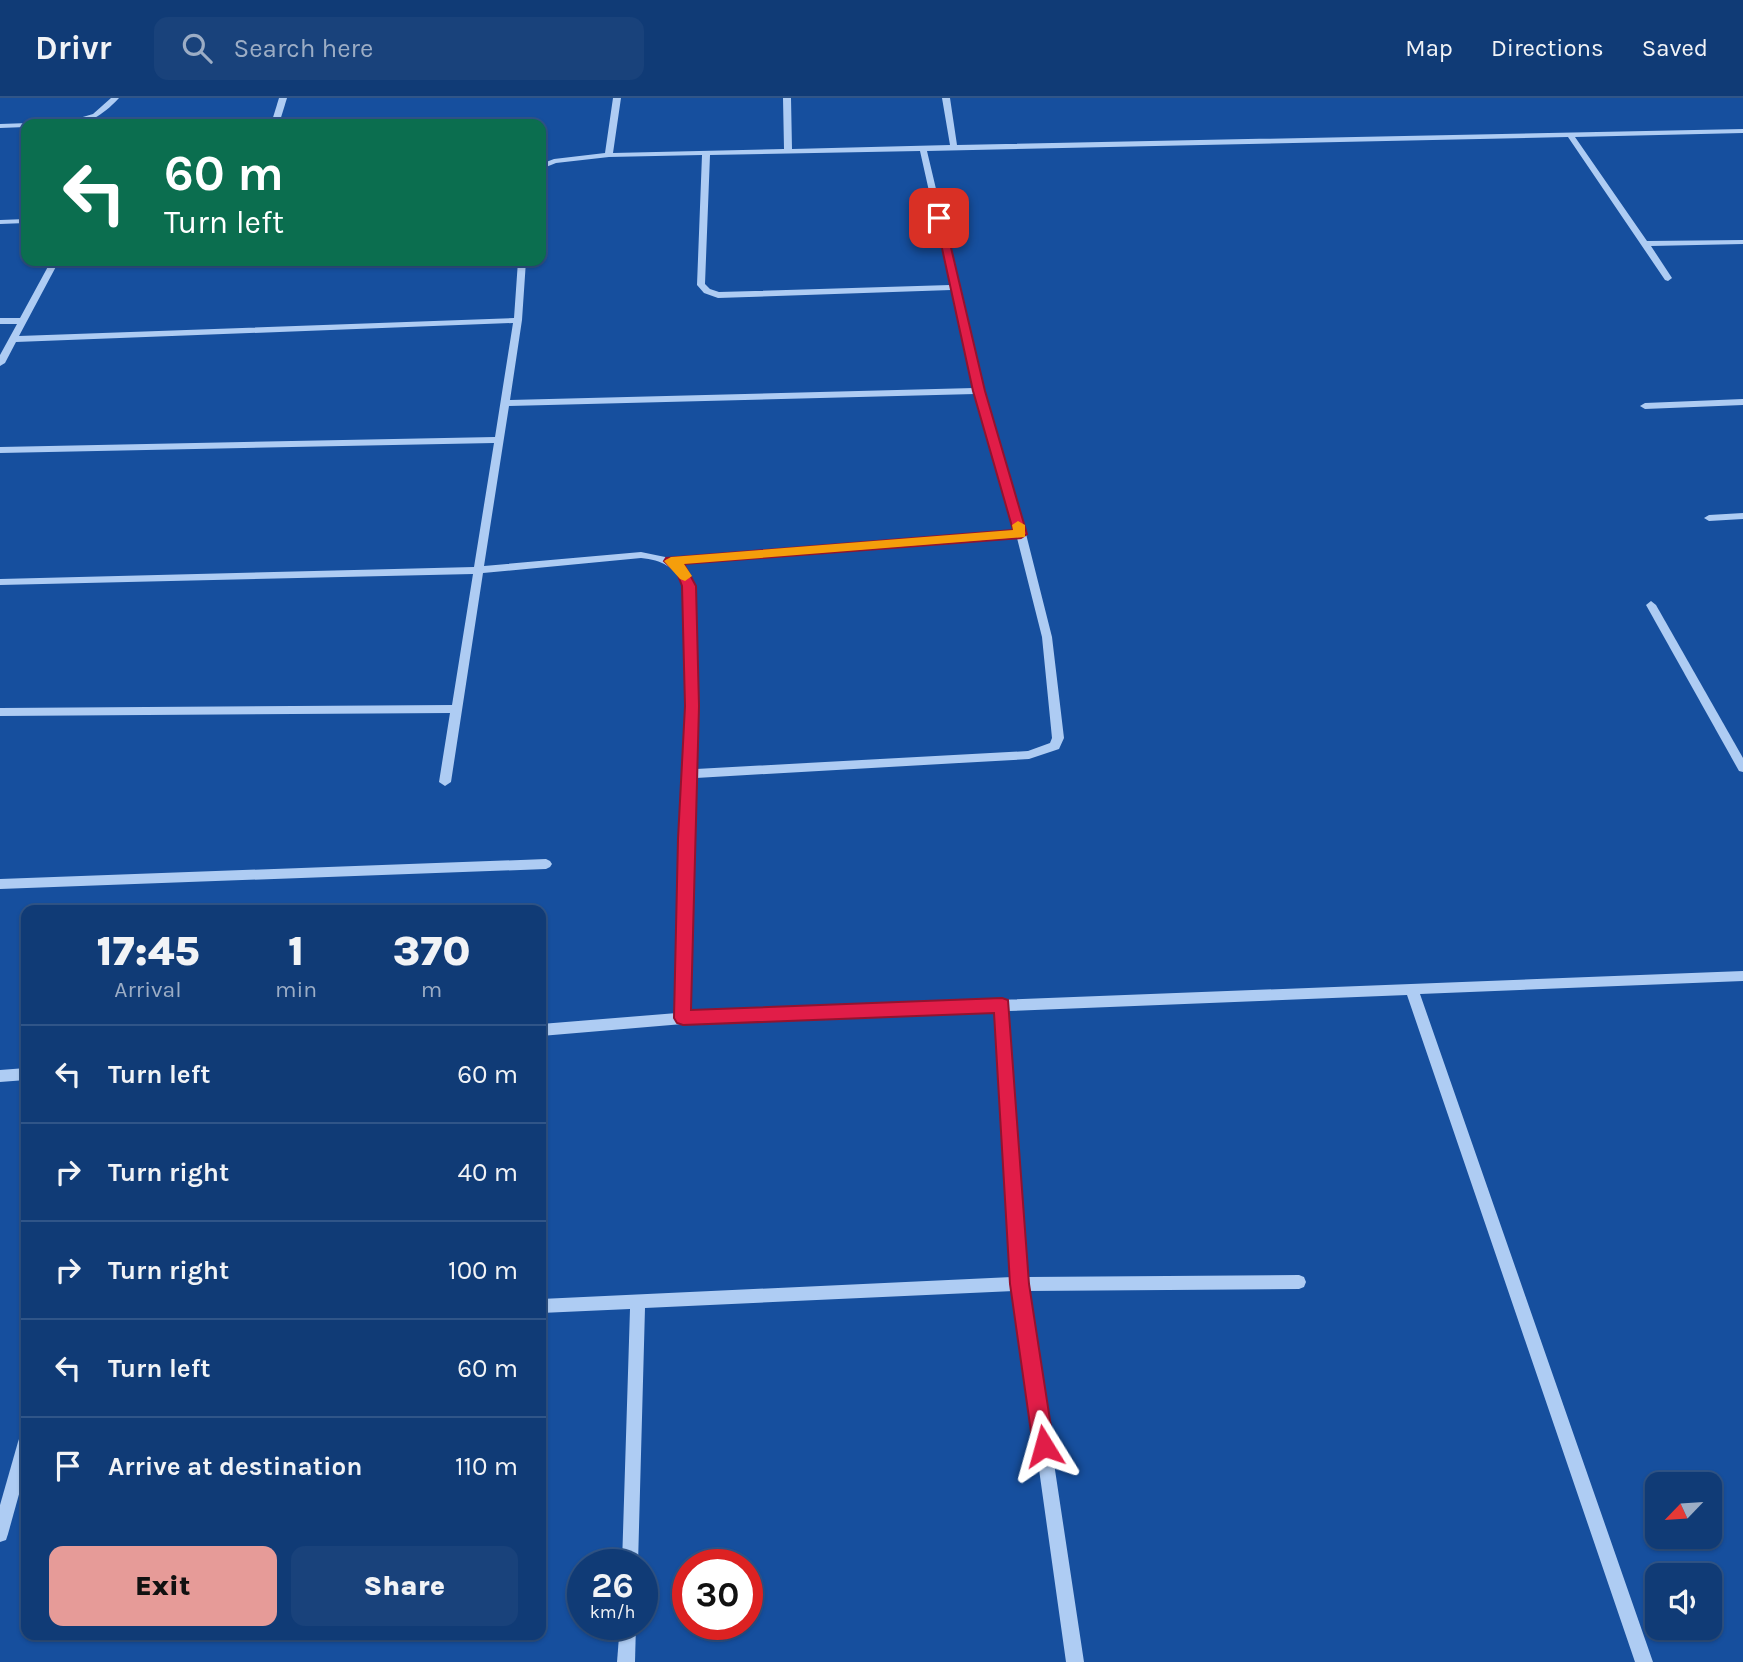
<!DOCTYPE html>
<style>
:root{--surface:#103b76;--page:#19427b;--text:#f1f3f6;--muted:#9cadc5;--line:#305588;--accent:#e69b98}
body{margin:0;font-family:Karla,sans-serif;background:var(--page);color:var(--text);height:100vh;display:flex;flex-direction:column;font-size:26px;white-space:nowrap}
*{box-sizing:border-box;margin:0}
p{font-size:23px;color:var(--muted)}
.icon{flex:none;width:38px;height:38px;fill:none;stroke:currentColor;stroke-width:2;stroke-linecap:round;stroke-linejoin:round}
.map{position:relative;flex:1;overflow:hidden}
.sheet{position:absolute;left:21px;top:807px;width:525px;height:735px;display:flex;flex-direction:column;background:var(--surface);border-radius:14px;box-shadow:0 2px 5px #0004,0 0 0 2px var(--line)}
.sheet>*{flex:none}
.hud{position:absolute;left:21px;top:21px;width:525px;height:147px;border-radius:14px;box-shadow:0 2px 5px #0004,0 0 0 2px var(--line);background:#0b6e4f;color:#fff;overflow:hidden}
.needle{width:46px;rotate:245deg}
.tools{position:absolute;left:1645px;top:1374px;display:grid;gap:14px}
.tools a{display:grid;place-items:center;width:77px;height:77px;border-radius:14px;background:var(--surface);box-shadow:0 2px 5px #0004,0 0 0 2px var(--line);font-size:35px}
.speed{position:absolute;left:567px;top:1451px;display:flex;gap:14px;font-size:35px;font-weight:700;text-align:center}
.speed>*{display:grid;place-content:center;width:91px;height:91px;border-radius:50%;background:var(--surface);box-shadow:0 2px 5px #0004,0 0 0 2px var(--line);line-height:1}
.speed small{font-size:18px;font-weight:400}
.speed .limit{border:10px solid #d22;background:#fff;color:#111}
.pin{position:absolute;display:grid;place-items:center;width:60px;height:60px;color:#fff;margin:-30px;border-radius:14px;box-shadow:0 4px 10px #0006}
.me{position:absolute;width:77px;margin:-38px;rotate:352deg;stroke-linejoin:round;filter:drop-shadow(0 0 5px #0008)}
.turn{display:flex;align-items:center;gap:24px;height:147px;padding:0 28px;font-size:32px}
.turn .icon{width:91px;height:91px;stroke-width:2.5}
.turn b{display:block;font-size:49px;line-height:60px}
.eta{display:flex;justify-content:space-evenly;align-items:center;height:119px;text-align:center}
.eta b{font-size:42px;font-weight:800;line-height:49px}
.primary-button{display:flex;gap:14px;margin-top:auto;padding:14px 28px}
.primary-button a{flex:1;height:80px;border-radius:14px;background:var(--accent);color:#111;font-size:28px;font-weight:800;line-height:80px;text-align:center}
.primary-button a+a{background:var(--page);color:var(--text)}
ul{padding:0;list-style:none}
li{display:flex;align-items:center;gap:21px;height:98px;padding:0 28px;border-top:2px solid var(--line)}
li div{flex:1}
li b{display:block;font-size:26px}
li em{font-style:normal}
header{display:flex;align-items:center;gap:42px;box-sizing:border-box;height:98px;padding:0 35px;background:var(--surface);border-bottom:2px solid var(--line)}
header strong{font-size:33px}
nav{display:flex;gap:38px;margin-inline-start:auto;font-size:24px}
.search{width:490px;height:63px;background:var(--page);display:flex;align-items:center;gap:18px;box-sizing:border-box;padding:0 24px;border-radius:14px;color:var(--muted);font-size:26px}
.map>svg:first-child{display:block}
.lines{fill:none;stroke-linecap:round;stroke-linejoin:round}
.minor{fill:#aeccf3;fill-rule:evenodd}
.route{fill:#e11d48;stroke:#92132f;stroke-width:2}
.slow{fill:#f59e0b}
</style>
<header>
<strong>Drivr</strong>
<div class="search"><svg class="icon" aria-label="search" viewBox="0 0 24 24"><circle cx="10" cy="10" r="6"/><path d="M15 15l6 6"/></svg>Search here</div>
<nav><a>Map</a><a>Directions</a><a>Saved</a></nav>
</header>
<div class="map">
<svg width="1743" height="1564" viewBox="0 0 1743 1564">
<rect width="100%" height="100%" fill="#164f9e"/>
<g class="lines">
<g class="minor">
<path d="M111,0h8c-19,20 -32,27 -60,26l34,-10z"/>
<path d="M279,0h8l-8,26h-8z"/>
<path d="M613,0h8l-8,55 171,-4 -1,-51h8l1,51 158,-4 -8,-47h8l7,47 786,-16v4l-168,4 72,104 96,-1v4l-92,2 21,32 -4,3 -3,-1 -97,-143 -641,14 57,240 42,143 26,103 12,101 -5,11 -30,10 -333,19 -6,234 1053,-41v10l-323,13 233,668h-18l-228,-667 -398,16 18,266 272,-2 5,2 2,5 -2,5 -5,2 -271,2 56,371h-18l-52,-371 -369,17 -7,256h-16l8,-255 -89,4v-14l471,-22 -16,-266 -313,13 -142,12v-12l136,-11 9,-307 -2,-120c-9,-19 -22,-26 -43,-28l-158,15 -32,209 -6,4 -6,-4 11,-69 -450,3v-8l452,-3 21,-131 -473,11v-6l474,-12 20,-124 -494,10v-6l495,-10 18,-114 -497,19 -11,21 -5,3v-11l17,-31h-17v-6h20l31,-57h8l-40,75 495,-18 4,-57h8l-4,59 -12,80 464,-12 -23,-98 -233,8 -14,-5 -7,-8 5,-130 -93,2 -53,6 -15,6v-5l13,-5 51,-6zM920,53l30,134 -231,7 -9,-3 -5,-5 5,-129zM975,296l40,137 -345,27 -29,-6 -157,14 25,-160zM1017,440l25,99 10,101 -2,5 -22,8 -332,18 2,-63 -4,-120 -14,-22z"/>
<path d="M29,25l-3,4 -26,1v-4z"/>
<path d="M26,121v4l-26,1v-4z"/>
<path d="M1743,301v6l-98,4 -5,-3 5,-3z"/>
<path d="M1743,415v6l-34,2 -5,-3 5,-3z"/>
<path d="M1651,503l5,4 87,153v14l-4,-1 -93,-166z"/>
<path d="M546,761l4,2 2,3 -2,3 -4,2 -546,20v-10z"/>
<path d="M26,970v12l-26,2v-12z"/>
<path d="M26,1336v35l-18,65 -2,6 -6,2v-37l18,-63 2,-6z"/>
<path d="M620,1526h16l-1,38h-18z"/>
</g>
</g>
<path class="route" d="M935,118l9,2 41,173 42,143 -6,4 -337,26 12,22 3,120 -8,304 311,-12 6,2 21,284 25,162 -3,7 -7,3 -8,-3 -3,-7 -23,-162 -16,-271 -311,12 -6,-2 -3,-5 4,-179 7,-133 -3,-120 -5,-13 -13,-12 2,-3 347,-28 -40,-139z"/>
<path class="slow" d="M1018,423l7,4v12l-341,27 8,12 -7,5 -5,-2 -16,-18 7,-4 342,-27 -1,-5z"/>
</svg>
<div class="tools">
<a><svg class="needle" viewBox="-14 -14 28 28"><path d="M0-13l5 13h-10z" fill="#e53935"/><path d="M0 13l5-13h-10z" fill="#9cadc5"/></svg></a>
<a><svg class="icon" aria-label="sound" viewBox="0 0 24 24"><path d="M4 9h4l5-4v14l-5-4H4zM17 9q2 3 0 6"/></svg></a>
</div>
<div class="speed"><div>26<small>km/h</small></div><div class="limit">30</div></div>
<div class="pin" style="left:939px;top:120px;background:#d93025"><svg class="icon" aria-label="arrive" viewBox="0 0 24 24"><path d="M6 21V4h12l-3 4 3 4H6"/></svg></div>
<svg class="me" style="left:1044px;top:1348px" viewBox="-20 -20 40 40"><path d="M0-17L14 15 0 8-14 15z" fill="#e11d48" stroke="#fff" stroke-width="4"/></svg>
<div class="hud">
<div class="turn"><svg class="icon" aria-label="left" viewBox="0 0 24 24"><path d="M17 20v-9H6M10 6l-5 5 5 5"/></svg><div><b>60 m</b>Turn left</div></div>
</div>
<section class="sheet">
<div class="eta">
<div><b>17:45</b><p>Arrival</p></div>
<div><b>1</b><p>min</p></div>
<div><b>370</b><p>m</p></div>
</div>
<ul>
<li><svg class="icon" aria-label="left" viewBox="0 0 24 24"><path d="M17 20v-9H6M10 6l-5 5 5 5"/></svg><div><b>Turn left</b></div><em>60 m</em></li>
<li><svg class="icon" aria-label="right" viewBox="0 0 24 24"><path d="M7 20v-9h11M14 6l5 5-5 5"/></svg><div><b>Turn right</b></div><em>40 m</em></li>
<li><svg class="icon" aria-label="right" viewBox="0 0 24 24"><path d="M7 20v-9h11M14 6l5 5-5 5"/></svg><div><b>Turn right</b></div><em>100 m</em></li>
<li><svg class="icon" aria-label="left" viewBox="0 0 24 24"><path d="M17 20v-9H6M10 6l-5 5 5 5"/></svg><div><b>Turn left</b></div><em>60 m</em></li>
<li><svg class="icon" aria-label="arrive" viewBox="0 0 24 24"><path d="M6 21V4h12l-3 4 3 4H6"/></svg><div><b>Arrive at destination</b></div><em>110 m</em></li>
</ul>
<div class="primary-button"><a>Exit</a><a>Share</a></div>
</section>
</div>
